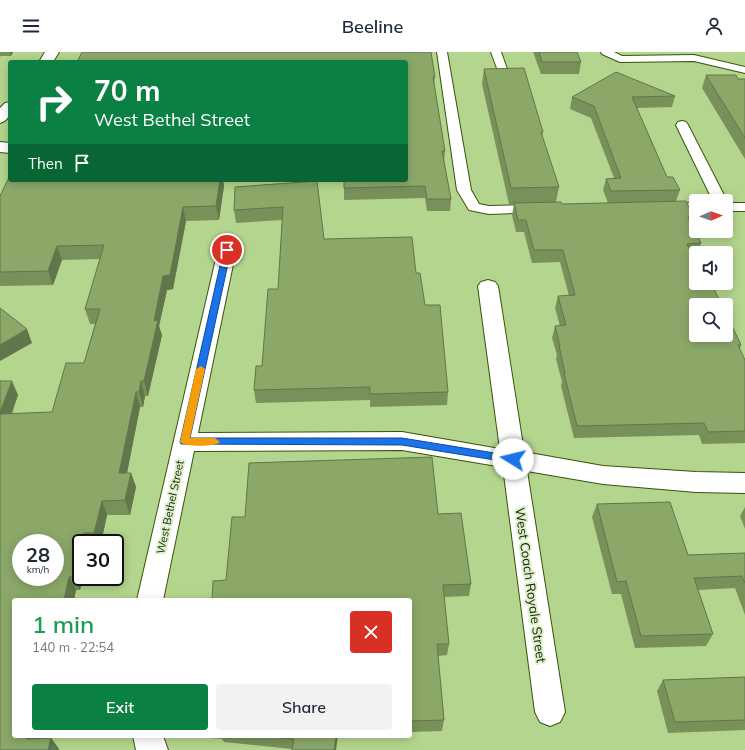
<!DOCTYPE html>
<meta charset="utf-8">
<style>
:root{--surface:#fff;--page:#f2f2f3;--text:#1f2937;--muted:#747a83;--accent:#0b8043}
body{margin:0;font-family:Mulish,sans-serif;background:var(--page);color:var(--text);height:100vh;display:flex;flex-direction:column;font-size:15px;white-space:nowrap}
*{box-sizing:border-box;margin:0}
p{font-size:13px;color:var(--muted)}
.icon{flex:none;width:22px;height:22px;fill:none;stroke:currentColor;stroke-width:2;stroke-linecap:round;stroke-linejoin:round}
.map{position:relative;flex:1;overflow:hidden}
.panel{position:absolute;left:12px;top:546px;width:400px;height:140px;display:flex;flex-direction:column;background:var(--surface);border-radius:4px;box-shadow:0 2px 10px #0003}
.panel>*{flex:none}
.banner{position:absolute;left:8px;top:8px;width:400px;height:122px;border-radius:4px;box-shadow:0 2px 10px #0003;background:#0b8043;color:#fff;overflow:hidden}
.needle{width:26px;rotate:88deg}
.buttons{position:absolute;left:689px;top:142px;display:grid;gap:8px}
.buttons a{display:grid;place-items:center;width:44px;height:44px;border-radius:4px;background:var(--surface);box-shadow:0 2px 10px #0003;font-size:20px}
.speed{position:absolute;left:12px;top:482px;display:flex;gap:8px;font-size:20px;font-weight:700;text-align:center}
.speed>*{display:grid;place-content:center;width:52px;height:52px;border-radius:50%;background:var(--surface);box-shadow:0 2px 10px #0003;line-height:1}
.speed small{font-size:10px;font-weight:400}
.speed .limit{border:2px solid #111;border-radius:6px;background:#fff;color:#111}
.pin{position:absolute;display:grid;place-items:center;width:34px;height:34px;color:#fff;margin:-17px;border:2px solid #fff;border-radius:50%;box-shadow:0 1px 4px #0007}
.me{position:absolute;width:44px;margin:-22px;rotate:279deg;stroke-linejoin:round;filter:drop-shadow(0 0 3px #0008)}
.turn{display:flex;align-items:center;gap:14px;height:84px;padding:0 20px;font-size:18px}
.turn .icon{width:52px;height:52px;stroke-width:2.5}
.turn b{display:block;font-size:28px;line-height:34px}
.then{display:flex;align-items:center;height:38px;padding:0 20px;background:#0003;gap:8px;font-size:15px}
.round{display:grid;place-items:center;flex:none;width:42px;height:42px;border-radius:4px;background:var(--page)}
.summary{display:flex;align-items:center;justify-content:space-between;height:68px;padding:0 20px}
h1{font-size:24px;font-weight:600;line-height:30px;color:#1e9e55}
.action{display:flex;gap:8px;margin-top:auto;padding:8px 20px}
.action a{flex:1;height:46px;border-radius:4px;background:var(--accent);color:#fff;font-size:16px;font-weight:600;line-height:46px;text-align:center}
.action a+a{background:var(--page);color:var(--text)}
header{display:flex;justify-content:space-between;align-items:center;height:52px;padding:0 20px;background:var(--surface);font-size:18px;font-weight:600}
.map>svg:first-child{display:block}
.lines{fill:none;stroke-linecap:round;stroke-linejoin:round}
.service-casing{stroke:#395409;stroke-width:2}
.minor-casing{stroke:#395409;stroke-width:2}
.service{fill:#fff;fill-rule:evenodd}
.minor{fill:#fff;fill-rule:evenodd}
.wall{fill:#78905a}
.shaded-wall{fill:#61764a}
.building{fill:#8ba869;stroke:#61764a;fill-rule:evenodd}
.route{fill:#1a73e8;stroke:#114b97}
.slow{fill:#f59e0b}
.labels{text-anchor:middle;stroke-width:4;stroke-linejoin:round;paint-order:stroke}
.street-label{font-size:11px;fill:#121e03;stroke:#def0cc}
.near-street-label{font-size:13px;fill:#121e03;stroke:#def0cc}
</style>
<header><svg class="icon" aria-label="menu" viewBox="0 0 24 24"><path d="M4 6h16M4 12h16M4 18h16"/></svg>Beeline<svg class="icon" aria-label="person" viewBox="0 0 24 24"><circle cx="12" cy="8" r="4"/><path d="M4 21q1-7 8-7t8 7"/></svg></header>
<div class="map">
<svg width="745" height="698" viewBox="0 0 745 698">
<rect width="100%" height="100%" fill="#b4d58d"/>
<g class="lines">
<defs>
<g id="service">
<path d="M437,0h10l24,138 8,14 10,2 47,-1 5,1 2,3 -2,3 -52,2 -20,-4 -12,-20z"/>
<path d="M491,0h10l6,17 -1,2h-8z"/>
<path d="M601,0h13l8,4 72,-1 51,12v6l-51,-12 -74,1 -18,-8z"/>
<path d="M682,69l4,1 2,3 39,76 -1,1 -13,-1 -37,-76 2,-3z"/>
<path d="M696,151v8l-30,1 -5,-1 -2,-3 2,-3 5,-1z"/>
<rect x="726" y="151" width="19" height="8"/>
</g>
<g id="minor">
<path d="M45,0h14l-6,10h-14z"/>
<path d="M10,50c0,9 1,18 -10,21v-15l5,-5z"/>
<path d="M0,90l10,1v10l-10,-1z"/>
<path d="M227,192l6,2 3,4 -38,183 204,-1 98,17 -22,-163 3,-4 7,-2 7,2 3,4 26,166 79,14 93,6 49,1v20l-49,-1 -93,-8 -76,-13 38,241 -5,10 -10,4 -10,-4 -5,-10 -32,-245 -101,-17 -208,1 -31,149h-26l81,-350 3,-4z"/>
<path d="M133,684h30l5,14h-32z"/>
</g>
</defs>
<use href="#service" class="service-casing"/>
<use href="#minor" class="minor-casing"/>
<use href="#service" class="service"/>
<use href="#minor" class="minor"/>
</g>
<g class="wall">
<path d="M0,0h13l-2,4h-10l-1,1z"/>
<path d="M533,0h44l4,10 -2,12h-38z"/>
<path d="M406,10l29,15 -1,8 11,66 -1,11 7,37 -1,12h-23l-2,-13 -81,2v-20z"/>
<path d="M484,17l59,63 -1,5 17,50 -3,15 6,2 46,-1 -5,-13 3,-11 8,-1 -23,-60 -21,-9 2,-12 103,-1 -3,11 -35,1 30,69 13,13 -4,11 18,16 -2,7 9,19 -3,10h-2v3h-4l15,31 34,58 -1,4 5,11v83l-43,1 -3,-9 -125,3 -13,-52 1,-4 -6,-23 1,-4 -5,-17 3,-12h5l-5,-18 3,-12h11l-9,-34 -28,1 -8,-31h-8l-4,-17 2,-11h-5l-27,-120z"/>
<path d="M706,23l32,4h7v80l-43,-71z"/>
<path d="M10,128h213l1,6 -5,34 -33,1 -13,68 -6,1 -8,36 3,9 -14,61h-3l-2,11h-3l-13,66h4l5,14 -6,28h-23l-6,28h-20v34h2l-3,13h-4l-2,10h-60l24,138h13l8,11 -59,1v-369l18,14 -6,19 40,-2 32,-49 11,-39h-5l-5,-15 15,-50 -38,1 -9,25 -53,1v-90z"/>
<path d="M317,129l7,58 92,34 32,119 -1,13 -77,2v-7l-114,3 -2,-13 8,-24 16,-77 4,-69 -46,3 -2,-13z"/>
<path d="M597,452l91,51 57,-2v62l-10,-27 -37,2 15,44 -7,12 -71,2 -14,-54h-9l-20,-77z"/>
<path d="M745,455v22l-5,-13z"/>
<path d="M438,462l33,70 -2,12 -25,1 5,47 -2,11 -9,1 6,64 -2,11 -32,1v-132h-198l14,-20z"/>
<path d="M745,625v53l-77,3 -11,-42 6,-11z"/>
<path d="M200,684h138l-46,13 -68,-7 -2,-3 -22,-2z"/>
</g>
<g class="shaded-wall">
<path d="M10,0h3l-2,4z"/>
<path d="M220,128h3l1,6 -5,34 -3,-14z"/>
<path d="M183,155l3,14 -13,68 -6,1 -8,36 3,9 -14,61 -4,-15 10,-60 9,-45z"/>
<path d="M57,194l5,14 -9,25 -5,-14z"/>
<path d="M27,277l5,14 -32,18v-16z"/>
<path d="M12,329l6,14 -12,33 -6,-13v-3z"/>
<path d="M141,329l4,15 -2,11 -4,-15z"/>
<path d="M136,340l4,15 -16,81 -5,-15z"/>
<path d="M131,421l5,14 -6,28 -5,-15z"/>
<path d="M102,449l5,14 -6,28h-3l-4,-10z"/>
<path d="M84,481l5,10h-7z"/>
<path d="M81,495v30h2l-3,13 -6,-13z"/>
<path d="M69,525l7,13 -2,10h-10z"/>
<path d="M27,684h12l-4,14 -8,-11z"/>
<path d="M336,684h2l-2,14h-2z"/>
<path d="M51,686l8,11v1h-11z"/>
</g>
<g class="building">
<path d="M82,0h349l4,25h-2l12,74h-3l9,48h-24l-2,-13 -81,2v-8h62v-118h-329z"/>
<path d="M539,0h38l4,10h-39z"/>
<path d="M524,16l19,64h-2l18,55 -48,1 -27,-119z"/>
<path d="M616,20l59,24 -43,1 35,80h6l7,13 -69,1 -5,-12 15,-1 -27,-72 -22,-9z"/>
<path d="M706,23h30l2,4h7v59z"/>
<path d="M10,123v5h210l-4,26 -33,1 -13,68 -7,1 -9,45 4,-1 -14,61h-3l-2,11h-3l-17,81h12l-6,27 -23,1 -8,32h-10l-2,10h-1v4l-7,30h-5l-5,23h-50v136h13v3l24,-1 -3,12h-48v-336l52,-2 14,-49h18l16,-54h-15l19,-64 -47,1 -9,25 -48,1v-76zM21,491h34v34h-34z"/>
<path d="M317,129l7,58 88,-2 4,36h4l5,32h15l8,87 -78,2v-7l-116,3 2,-24h6l6,-77h10l5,-82 -49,3 1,-23z"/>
<path d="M686,149l8,16h-6l13,26 -14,1 9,20v19h9l2,4h6l9,18h-26v30h30v-22l15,32h-3l7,15v71l-37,1 -4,-9 -127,3 -13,-53h1l-6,-27h1l-5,-20 11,-1 -8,-29 17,-1 -12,-45h-29l-8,-30h-8l-4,-17 47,-1 1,2z"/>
<path d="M0,256l27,21 -27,16z"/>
<path d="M0,329h12l-12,31z"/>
<path d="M432,405l6,57 23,-1 10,71 -28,1 6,59h-12l7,76 -34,1v-121h-61v-1l-33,1h-104l1,-19 13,-1 6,-63h13l4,-54z"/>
<path d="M670,450l18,53 57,-2v30l-3,-7 -48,2 19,56 -72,2 -15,-55 -9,1 -20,-78z"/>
<path d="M745,625v43l-70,2 -12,-42z"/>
<path d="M263,684h73l-2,14h-42l2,-11z"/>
</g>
<path class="route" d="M224,196h6l1,2 -41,188h212l111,18 3,1 2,2 -2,3 -3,1 -111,-18 -221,-1 -1,-2z"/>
<path class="slow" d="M201,314l4,3 -15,69h25l5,4c-4,5 -36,5 -40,0l16,-73z"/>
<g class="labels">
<g class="street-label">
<text transform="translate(170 455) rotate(-78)" y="4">West Bethel Street</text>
</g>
<g class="near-street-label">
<text transform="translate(531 533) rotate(82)" y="5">West Coach Royale Street</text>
</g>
</g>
</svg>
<div class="buttons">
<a><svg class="needle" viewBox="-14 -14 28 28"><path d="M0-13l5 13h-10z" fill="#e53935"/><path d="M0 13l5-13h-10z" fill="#747a83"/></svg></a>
<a><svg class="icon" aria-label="sound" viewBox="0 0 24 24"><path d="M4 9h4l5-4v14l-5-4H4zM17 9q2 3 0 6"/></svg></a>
<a><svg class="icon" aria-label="search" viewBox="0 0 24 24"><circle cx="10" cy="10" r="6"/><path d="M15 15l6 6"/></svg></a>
</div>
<div class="speed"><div>28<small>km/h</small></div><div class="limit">30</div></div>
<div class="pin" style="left:227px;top:198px;background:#d93025"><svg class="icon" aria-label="arrive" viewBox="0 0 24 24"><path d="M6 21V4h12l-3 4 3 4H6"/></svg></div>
<svg class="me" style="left:513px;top:407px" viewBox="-20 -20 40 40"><circle r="19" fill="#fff"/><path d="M0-13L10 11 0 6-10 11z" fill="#1a73e8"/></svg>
<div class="banner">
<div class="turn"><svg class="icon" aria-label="right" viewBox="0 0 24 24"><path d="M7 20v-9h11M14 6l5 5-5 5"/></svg><div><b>70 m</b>West Bethel Street</div></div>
<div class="then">Then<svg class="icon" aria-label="arrive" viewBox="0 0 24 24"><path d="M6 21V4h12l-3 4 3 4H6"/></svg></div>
</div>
<section class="panel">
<div class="summary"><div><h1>1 min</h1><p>140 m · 22:54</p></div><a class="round" style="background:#d93025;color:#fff"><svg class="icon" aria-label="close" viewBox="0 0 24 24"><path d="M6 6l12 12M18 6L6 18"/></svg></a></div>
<div class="action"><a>Exit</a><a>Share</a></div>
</section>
</div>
